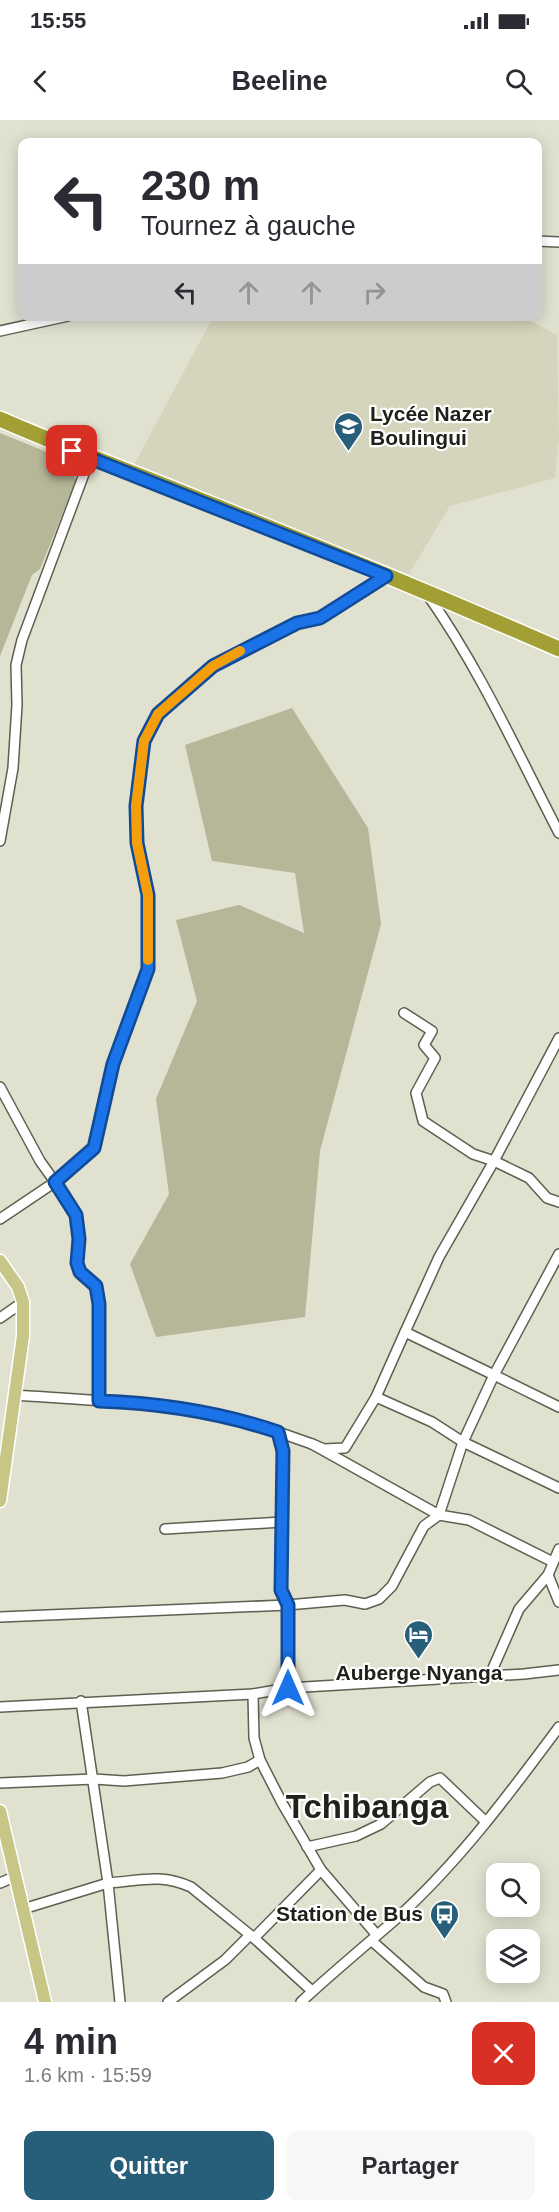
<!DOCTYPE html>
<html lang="fr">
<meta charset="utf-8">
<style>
:root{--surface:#fff;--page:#f7f7f7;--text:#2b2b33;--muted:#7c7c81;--accent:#275e79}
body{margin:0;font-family:Arial,sans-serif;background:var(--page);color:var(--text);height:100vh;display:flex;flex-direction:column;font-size:22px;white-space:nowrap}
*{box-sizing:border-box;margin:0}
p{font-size:20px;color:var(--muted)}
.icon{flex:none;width:33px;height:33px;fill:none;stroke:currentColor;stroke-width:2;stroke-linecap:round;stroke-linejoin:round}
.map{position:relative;height:1882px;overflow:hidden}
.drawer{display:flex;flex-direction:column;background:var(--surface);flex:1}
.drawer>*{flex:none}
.guide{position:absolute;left:18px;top:18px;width:524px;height:183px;border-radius:12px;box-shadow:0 3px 15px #0003;background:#fff;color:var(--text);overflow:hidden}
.controls{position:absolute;left:486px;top:1743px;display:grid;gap:12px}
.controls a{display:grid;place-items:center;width:54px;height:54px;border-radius:12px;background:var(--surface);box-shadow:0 3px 15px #0003;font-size:30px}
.pin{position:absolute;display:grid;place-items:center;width:51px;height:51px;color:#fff;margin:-26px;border-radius:12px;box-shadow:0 3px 9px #0006}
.me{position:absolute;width:66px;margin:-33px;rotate:0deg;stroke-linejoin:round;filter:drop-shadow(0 0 4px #0008)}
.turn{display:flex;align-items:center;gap:21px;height:126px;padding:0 24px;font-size:27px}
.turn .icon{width:78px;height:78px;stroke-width:2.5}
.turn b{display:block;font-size:42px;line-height:51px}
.lanes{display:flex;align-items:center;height:57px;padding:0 24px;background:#0003;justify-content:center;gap:30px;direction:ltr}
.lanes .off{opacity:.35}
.round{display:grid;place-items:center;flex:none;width:63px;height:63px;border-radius:12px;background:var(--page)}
.head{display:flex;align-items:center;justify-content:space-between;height:102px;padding:0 24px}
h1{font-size:36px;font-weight:700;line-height:45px}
.action{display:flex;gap:12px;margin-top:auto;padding:12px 24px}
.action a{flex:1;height:69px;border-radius:12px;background:var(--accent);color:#fff;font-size:24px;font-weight:700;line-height:69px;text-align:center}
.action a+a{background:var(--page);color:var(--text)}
.status{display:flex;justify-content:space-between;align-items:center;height:42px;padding:0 30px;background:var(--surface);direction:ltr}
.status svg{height:16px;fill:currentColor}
header{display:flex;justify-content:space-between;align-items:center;height:78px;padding:0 24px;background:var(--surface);font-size:27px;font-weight:700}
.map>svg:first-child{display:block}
.built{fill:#d5d5bd}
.green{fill:#b6b699}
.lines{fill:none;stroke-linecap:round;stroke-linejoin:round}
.minor-casing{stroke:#5f5f51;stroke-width:12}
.major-casing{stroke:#fff;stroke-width:15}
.highway-casing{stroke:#fff;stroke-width:18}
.minor{stroke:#fff;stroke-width:9}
.major{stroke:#c7c686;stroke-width:12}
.highway{stroke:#a2a035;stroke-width:15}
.route-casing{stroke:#114b97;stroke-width:15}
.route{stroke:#1a73e8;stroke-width:10}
.slow{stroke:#f59e0b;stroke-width:10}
.labels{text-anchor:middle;stroke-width:4.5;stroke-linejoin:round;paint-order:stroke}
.poi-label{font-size:21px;font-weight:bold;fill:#20211a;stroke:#fff;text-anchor:start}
.town-label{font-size:33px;font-weight:bold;fill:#20211a;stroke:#fff}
</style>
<div class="status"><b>15:55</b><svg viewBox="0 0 49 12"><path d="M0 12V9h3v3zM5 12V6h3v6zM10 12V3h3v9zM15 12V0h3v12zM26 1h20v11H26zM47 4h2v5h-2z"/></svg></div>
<header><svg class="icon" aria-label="back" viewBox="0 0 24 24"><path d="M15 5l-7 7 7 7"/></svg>Beeline<svg class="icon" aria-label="search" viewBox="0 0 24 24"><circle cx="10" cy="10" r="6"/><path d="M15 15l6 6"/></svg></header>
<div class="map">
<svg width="559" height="1882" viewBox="0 0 559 1882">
<rect width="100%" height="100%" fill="#e1e1d0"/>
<path class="built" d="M213,197h311l33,18 2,104 -4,39 -105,28 -41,68 -275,-109z"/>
<g class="green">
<path d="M0,313l69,28 7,20 -36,88 -8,6 -32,81z"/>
<path d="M292,588l76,120 13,96 -61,227 -15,166 -149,20 -26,-73 39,-70 -13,-95 41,-98 -21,-81 63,-15 65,28 -9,-60 -83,-12 -27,-116z"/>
</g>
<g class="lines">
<defs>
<g id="minor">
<path d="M537,121l22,1"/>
<path d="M0,211l68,-15"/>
<path d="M427,474c53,75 90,158 132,239"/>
<path d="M0,721l13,-73 4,-63 -1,-40 6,-25 68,-182"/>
<path d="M404,893l28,18 -8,14 11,13 -19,35 7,28 50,33 21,7 65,-123"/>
<path d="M0,967l40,74 15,21 -55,37"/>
<path d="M559,1134l-65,121 65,32"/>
<path d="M0,1198l23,-16"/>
<path d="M405,1212l34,-75 55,-96 35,17 18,20 12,4"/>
<path d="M14,1275c89,6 180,8 264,37l5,19 -2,139 6,15 1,83"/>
<path d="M99,1281v-97l-3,-18 -16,-14 -3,-9 2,-24 -3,-24 -21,-33 39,-34 19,-84 35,-95 1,-74 -12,-52 -1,-37 8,-65 14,-27 55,-48 84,-43 23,-5 66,-42"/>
<path d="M278,1312l34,12 127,71 24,-73 -31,-20 -56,-25"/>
<path d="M312,1324l12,5 21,-1 31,-51 29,-65 89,43 -31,67 96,46"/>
<path d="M165,1409l117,-7"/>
<path d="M548,1455l11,27"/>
<path d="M0,1497l287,-12 58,-5 20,4 14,-5 13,-13 32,-60 15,-11 30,5 84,42"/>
<path d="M490,1555l29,-66 29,-34 11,-26"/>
<path d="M253,1574l1,44 6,22 22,43 39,67 55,64"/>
<path d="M0,1587l253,-13 35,-6 236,-14 35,-4"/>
<path d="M0,1663l94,-4 30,2 98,-8 26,-6 12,-7"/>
<path d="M307,1727l49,-11 25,-12 49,-42 10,-4 46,44"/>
<path d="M0,1763l14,-6"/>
<path d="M23,1789l85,-26 -27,-182"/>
<path d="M254,1818l58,53"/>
<path d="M372,1821l52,46 19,7 3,8"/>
<path d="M120,1882l-12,-119c33,-2 51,-10 83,4l63,51 67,-68"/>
<path d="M168,1882l57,-42 25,-25"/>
<path d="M301,1882c31,-29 64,-56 96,-84 62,-56 113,-125 162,-191"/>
</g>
<g id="major">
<path d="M0,1141l18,26 5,15v34l-23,165"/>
<path d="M0,1691l45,191"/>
</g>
<path id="highway" d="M0,299c66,29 132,53 198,80 121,48 242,98 361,150"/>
</defs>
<use href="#minor" class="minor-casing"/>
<use href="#major" class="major-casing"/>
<use href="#highway" class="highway-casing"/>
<use href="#minor" class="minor"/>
<use href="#major" class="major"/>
<use href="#highway" class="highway"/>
</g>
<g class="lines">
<defs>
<path id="route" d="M72,331l314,125 -66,42 -23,5 -84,43 -55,48 -14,27 -8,65 1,37 11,52v74l-35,95 -19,84 -39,34 21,33 3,24 -2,24 3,9 16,14 3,18v97c59,2 123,12 179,31l5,19 -2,139 7,15v83"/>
</defs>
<use href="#route" class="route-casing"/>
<use href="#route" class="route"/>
<path class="slow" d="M148,840v-65l-11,-52 -1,-37 8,-65 14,-27 55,-48 27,-15"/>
</g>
<defs>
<symbol id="school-pin" viewBox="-11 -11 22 30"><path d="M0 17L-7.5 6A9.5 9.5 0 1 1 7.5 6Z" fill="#275e79" stroke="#fff"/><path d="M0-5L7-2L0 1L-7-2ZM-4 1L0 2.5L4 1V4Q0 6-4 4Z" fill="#fff"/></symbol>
<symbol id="hotel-pin" viewBox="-11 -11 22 30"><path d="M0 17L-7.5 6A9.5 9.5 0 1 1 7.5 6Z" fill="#275e79" stroke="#fff"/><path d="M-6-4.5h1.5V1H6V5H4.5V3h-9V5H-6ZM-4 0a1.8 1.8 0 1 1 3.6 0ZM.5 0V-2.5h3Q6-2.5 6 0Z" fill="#fff"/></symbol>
<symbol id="bus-pin" viewBox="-11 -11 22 30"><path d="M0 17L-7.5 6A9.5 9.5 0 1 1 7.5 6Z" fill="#275e79" stroke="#fff"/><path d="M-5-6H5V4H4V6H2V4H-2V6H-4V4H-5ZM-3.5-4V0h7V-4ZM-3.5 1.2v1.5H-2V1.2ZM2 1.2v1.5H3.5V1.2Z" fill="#fff"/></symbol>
</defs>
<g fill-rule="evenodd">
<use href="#school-pin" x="332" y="290" width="33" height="45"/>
<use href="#hotel-pin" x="402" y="1498" width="33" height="45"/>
<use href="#bus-pin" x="428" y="1778" width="33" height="45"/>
</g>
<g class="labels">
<g class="poi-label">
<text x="370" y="301">Lycée Nazer<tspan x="370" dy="24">Boulingui</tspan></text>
<text x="419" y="1560" text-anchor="middle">Auberge Nyanga</text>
<text x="423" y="1801" text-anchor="end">Station de Bus</text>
</g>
<g class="town-label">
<text x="367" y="1698">Tchibanga</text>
</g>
</g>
</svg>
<div class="controls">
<a><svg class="icon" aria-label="search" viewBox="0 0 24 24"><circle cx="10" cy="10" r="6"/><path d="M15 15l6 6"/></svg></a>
<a><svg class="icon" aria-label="layers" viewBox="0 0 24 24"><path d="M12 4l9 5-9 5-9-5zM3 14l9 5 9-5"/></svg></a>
</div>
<div class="pin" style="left:72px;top:331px;background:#d93025"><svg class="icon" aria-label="arrive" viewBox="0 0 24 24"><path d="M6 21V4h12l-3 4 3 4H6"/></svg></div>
<svg class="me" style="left:288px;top:1568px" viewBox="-20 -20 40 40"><path d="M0-17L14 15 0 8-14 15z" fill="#1a73e8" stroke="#fff" stroke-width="4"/></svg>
<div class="guide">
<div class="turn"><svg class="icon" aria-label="left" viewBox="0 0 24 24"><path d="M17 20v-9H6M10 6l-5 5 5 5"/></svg><div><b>230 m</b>Tournez à gauche</div></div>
<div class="lanes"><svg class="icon" aria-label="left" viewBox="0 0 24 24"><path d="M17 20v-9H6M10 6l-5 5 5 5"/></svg><svg class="icon off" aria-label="ahead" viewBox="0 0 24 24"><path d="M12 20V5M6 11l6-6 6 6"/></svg><svg class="icon off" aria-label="ahead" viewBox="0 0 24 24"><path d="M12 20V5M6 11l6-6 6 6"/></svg><svg class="icon off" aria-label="right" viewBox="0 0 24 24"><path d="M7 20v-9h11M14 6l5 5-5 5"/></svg></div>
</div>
</div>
<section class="drawer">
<div class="head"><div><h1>4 min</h1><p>1.6 km · 15:59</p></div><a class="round" style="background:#d93025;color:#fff"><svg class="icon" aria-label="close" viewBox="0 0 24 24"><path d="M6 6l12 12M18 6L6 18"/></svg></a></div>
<div class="action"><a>Quitter</a><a>Partager</a></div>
</section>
